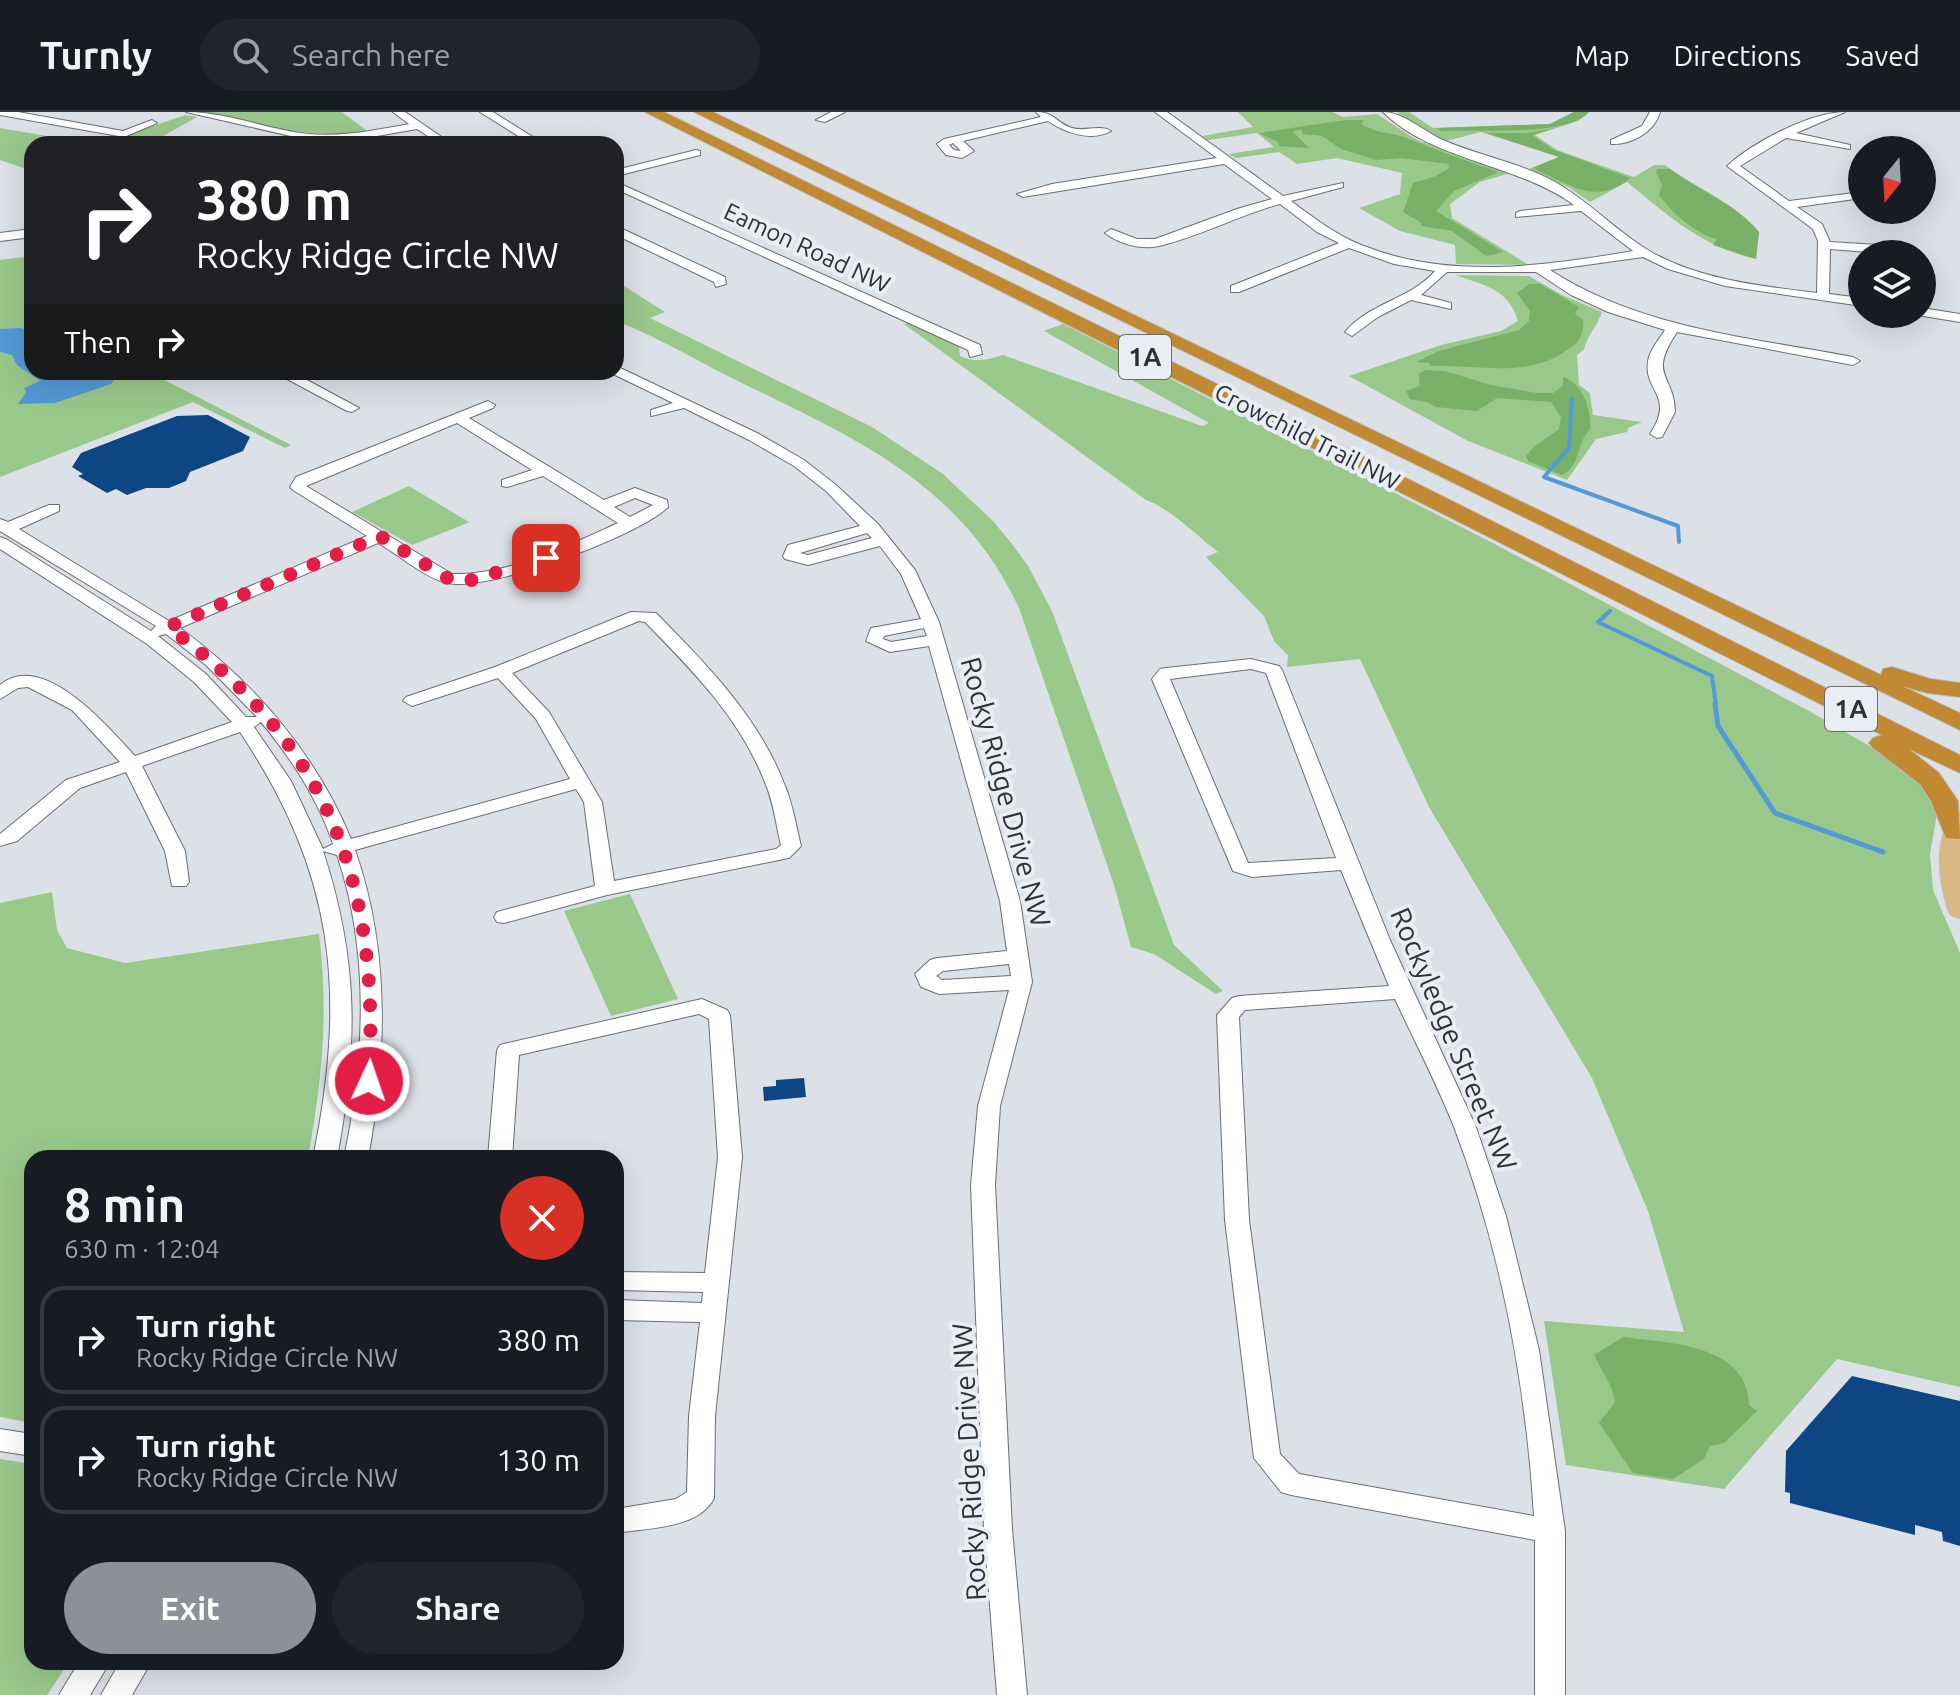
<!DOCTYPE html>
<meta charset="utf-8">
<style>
:root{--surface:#171b24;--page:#20242c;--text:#f1f3f6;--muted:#9ea1a6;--line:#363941;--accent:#8c9099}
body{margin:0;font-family:Ubuntu,sans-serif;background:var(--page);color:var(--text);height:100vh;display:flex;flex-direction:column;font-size:30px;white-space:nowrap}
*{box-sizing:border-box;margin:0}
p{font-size:26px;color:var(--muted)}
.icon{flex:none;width:44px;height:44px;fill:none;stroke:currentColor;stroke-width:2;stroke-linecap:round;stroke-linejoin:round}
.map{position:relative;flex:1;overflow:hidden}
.details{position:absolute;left:24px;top:1038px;width:600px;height:520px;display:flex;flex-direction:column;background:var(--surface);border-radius:24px;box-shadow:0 8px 32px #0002}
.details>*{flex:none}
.hud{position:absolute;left:24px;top:24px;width:600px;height:244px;border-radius:24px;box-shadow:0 8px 32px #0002;background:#202124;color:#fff;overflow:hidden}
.needle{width:52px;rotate:198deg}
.tools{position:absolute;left:1848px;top:24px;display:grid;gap:16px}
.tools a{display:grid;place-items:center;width:88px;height:88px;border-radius:50%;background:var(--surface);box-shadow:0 8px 32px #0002;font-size:40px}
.pin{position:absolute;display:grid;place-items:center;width:68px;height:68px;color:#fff;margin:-34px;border-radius:16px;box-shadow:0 4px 12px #0006}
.me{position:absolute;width:88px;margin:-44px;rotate:3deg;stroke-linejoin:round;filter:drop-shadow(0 0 6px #0008)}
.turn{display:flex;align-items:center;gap:28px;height:168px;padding:0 40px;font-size:36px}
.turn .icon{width:104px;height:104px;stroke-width:2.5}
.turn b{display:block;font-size:56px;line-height:68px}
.then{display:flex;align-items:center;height:76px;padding:0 40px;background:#0003;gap:16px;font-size:30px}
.round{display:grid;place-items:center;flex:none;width:84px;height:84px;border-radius:42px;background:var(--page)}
.overview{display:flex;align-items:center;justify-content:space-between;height:136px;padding:0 40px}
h1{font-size:48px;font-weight:700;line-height:60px}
.action{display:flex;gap:16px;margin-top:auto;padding:16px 40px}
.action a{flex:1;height:92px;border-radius:48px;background:var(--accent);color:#fff;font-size:32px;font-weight:700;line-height:92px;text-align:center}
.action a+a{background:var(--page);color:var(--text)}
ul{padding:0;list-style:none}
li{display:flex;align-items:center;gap:24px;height:108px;margin:0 16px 12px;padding:0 24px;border:4px solid var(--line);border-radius:24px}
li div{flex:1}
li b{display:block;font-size:30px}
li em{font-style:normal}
header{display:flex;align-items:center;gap:48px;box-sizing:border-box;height:112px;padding:0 40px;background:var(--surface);border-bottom:2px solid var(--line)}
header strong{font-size:38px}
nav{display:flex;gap:44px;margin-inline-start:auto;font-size:28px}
.search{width:560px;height:72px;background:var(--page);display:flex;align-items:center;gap:20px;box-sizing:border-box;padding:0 28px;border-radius:44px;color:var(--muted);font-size:30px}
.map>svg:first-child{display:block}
.green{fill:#99c88b}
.forest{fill:#78b067}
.water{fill:#5399d8}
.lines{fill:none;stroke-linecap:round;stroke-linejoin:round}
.stream-far1{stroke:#5399d8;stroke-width:4}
.stream{stroke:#5399d8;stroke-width:5}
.building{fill:#0e4684}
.minor-casing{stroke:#6a6e74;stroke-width:2}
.major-casing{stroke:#bdbdbe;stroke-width:2}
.highway-casing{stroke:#bdbdbe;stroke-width:2}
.minor{fill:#fff;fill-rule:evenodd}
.major{fill:#dab884;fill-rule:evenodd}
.highway{fill:#c18932;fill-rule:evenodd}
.route{stroke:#e11d48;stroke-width:14;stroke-dasharray:0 25.2}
.labels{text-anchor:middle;stroke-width:8;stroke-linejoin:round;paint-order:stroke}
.far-street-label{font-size:24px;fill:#303234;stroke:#e9eef4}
.shield{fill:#e9eef4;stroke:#686a6e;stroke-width:2}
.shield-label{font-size:26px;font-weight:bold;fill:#303234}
.street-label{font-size:28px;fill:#303234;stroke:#e9eef4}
</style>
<header>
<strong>Turnly</strong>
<div class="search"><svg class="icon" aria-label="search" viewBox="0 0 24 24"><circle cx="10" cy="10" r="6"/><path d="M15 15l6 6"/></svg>Search here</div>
<nav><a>Map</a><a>Directions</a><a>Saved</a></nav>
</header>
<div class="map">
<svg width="1960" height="1583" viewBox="0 0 1960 1583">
<rect width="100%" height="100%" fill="#dce1e7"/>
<g class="green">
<path d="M204,0h138l28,21c-57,5 -111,-7 -166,-21z"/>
<path d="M1238,0h95l10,5 34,-3 40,26 93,33 -30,9 -30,22 2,14 77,47 -73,-1 -1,-19 -55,-14 -41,-23 41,-14 2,-21 -65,-15 -40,6 -18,-12 -43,6 -7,-4 45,-7 -17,-14 -49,7 -6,-4 51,-9z"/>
<path d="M1400,0h9l24,16 117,-4 24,-12h15l-11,9 -43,14 22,15 77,27 20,-12h11c31,23 69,37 94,67l-3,27c-52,-11 -89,-44 -129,-77l-37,20 -20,-14 -41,-19 30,-12 -78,-25 -35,9 -49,-27z"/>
<path d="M185,3l12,2 -48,27h-48z"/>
<path d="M0,16l93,16h-61v27l-32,-11z"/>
<path d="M32,144v116h117l142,73 -6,3 -92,-46 -193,75v-217z"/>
<path d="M1455,163l74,1 33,19 40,17c-5,15 -15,23 -18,38l-7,5 2,30 11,8 3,22 49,7 -14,6 -1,4 -31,7 -29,41 -99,-39 -119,-65 92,-31 60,-14 17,-10c-9,-32 -34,-36 -63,-46z"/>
<path d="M616,169l49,31 -15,6 222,109 71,47 50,47 19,23 16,22 24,45 122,334 49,46 -7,3 -62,-40 -23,-7 -17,-62 -95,-277c-58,-124 -161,-168 -277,-225 -42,-20 -83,-46 -126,-62z"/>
<path d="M913,211l46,21 1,12c15,7 27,4 43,-1l199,71 7,-3 -165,-92 19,-7 426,217 320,170 90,52 30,29 8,22 -7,40 3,36 27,63v434l-123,-28 -113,130 -158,-24 -22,-144 140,11 -36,-121 -56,-133 -163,-271 -69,-148 -73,8 1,-12 -14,-14 -10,-25 -58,-59 12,-5c-22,-17 -47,-43 -72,-52l-242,-176z"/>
<path d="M409,374l60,36h1l-58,23 -60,-33z"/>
<path d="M52,780l5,38 10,18 58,15 194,-29c10,81 3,145 -11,224h-276v265l-32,-6v-514z"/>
<path d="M630,782l48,105 -67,17 -47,-105z"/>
<path d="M0,1347l32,5v198h37l-22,33h-47z"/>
</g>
<g class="forest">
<path d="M1574,0h15c-21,25 -114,17 -148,19l-4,-3 113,-4z"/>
<path d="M1345,8h19l-3,4c19,11 32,8 48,15 30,12 59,23 90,33l-45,19 -18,20 67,41 -17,4 -34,-25 -30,-5 -2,-4 -17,-10 10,-29 23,-7 12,-7 1,-5 -48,-6 -24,2 -36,-11 -19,-13 -19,-2 -2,-5 -8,3 16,16 -30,-2 -1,-4 -19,-9z"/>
<path d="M1555,16l-23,7 20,14 78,29c-35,30 -62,4 -98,-10l27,-11 -73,-24h44z"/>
<path d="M1658,57h12c29,22 65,34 89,63l-3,27 -43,-14 4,-6c-21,-5 -45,-26 -58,-44l3,-10 -6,-13z"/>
<path d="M1529,172h11l39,23 -4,7 8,6c2,19 -8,25 -22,34 -40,24 -87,10 -131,12l-1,-3 -13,-1 23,-11 80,-21 10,-9 1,-10 -13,-18z"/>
<path d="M1425,258l20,1 46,14 46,8h16l10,-7v-9c21,7 28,32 27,53 -14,12 -8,35 -28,45l-34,-14 -2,-5 9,-10 24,-17 2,-12 -10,-15 -54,-4 -20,13 -41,-4 -9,-5 -17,-3 -4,-8 14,-5 -1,-12z"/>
<path d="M1623,1225c45,6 125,7 126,68l8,6 -33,32 -14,3 -6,13 -31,20 -40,-6 -34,-50 16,-21 -3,-13 -18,-34z"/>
</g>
<path class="water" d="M20,216l12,3v41h79l5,5 -5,7 -56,19 -37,1 8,-12 -2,-4 16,-7 -23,-16 -5,-10 -12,-3v-23z"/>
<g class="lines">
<g class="stream-far1">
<path d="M1572,287l-3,49 -25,29 134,49 1,16"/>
<path d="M1610,499l-12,11 114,54 4,30"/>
</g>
<path class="stream" d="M1715,592l3,22 57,87 108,39"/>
</g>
<g class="building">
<path d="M208,303l42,22 -7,14 -53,21 -4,9 -17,7h-23l-19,7 -11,-6 -9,4 -29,-17 5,-2 -11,-7 9,-14 96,-37z"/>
<path d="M804,966l2,19 -42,4 -1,-14 13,-1v-6z"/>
<path d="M1852,1264l108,25v145l-17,-5 -1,-9 -27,-7v10l-125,-32v-10l-5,-1 1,-41z"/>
</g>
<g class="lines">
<defs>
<g id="minor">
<path d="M0,0h18l105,19 29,-11 5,3 -33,14 -124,-22z"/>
<path d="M186,0c42,0 82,18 123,22 34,3 67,-4 100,-10l-16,-12h12l47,32h-12l-23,-15 -63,11h-46z"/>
<path d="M480,0h13l51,32h-13z"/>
<path d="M831,0h14l-20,10 -9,-2z"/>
<path d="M1036,0c19,0 20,11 36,16 13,4 28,-4 39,3 -19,11 -46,2 -63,-10l-85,20 11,10 -12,7 -16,-3 -9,-11 7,-5 97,-22zM953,31l8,8 -7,-1 -5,-5z"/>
<path d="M1155,0h12l116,84 60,-13v4l-52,14c23,17 46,35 73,45 86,34 181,20 269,5l-52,-40 -65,6v-4l4,-2 54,-6c-58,-42 -142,-44 -191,-93 20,0 40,19 60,28 37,16 78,23 114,43 34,20 60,49 94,69 50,28 110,34 166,41l1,-52 -5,-12 -86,-63c26,-24 84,-54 118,-54l-49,21 54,12v4l-64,-11 -46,28 49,35 73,-9v6l-65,9 25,17 8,18 64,4 6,4 -6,4 -64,-5 -1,45 33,4v8l-137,-20 -57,-17 -25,-12 -93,13c92,59 198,67 303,87l7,4 -7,4 -176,-33c-30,45 -3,41 -2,80l-13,25 -5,1 -7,-4c27,-40 -10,-43 -1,-77 3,-10 11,-19 16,-27l-57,-18 -37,-17 -35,-23h-89l-26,23 30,8v6l-40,-9 -33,17 -26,19 -7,-4c24,-29 66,-33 90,-61l-41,-7 -45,-16 -110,44h-8v-6l108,-43 -22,-11 -37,-28c-41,11 -81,33 -121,42 -18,4 -40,-2 -54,-13l6,-4 26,10h18l82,-30 35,-10 -48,-35 -201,33 -6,-3 35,-10 165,-26z"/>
<path d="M1650,0h10c-5,20 -29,33 -49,32v-4l31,-14z"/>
<path d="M696,38l4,1v4l-84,21v-6z"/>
<path d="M616,70l364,163 2,9 -12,3 -2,-7 -352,-161z"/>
<path d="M616,114l109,51 1,7 -10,3 -2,-5 -98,-47z"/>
<path d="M32,117v8l-32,4v-8z"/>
<path d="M1922,196l38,6v8l-43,-7 5,-1z"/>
<path d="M616,254l143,68 45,26 32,25 42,39 37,46 24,52 81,279 12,81 -32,124 -5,79 17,344 15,166h-30l-13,-166 -13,-344 7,-79 31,-116 -70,4 -18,-7 -6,-13 15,-14 7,-2 70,-7 -7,-50 -71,-255 -39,6 -24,-11 5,-13 50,-9 -20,-45 -21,-28 -72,19 -23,-6 -2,-3 5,-11 72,-19 -34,-35 -32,-25 -45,-26 -65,-32 -33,8v-6l22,-7 -62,-30 5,-1zM867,421l5,5 -64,17 -8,-2zM924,516l3,8 -36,6 -8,-3 1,-3zM1009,852l2,12 -69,4 -6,-4 7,-5z"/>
<path d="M274,260h18l67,36 -7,4 -5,-1z"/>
<path d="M488,289l7,4 -2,3 -24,10 135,82 31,-12 32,12 1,7c-29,29 -180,85 -220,76 -20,-3 -52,-30 -70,-40l-198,85c74,54 136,126 171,211l219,-60 -34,-60 -38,-41 -86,28 -9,-5 3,-4 89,-30 136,-55 25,1c51,52 103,104 129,173 8,19 11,40 16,60l-12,12 -182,37 -103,28 -7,-1 -3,-5 3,-5 98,-26 -11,-84 -8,-13 -221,61c35,99 32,206 13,308h-24c21,-100 26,-206 -7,-303l-14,-4c36,110 35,194 14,307h-24c34,-166 22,-284 -73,-426l-98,34 43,85 4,31 -3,4h-14l-7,-35 -39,-79 -46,16 -63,53 -17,5v-12l66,-54 54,-18 -48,-52 -44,-23 -10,1 -18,11v-14c43,-36 109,43 135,71l97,-34 -38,-40 -47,-38 -147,-95v-12l6,2 145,92 5,-5 -156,-95v-12l8,3 41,-17h10v6l-40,18 150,92 198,-85 -74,-46 -3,-3 6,-10zM457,311l75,47 -30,10v6l5,1 36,-11 75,47c-51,23 -108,52 -166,51l-146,-88zM635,386l18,7 -23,12 -16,-10zM639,509l6,1c48,49 96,97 121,163 8,19 10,40 15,60l-5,4 -162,32 -12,-79 -53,-90 -37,-39zM166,522l41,32 50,51h-11l-40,-43 -48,-38zM261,610c30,36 57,77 72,122l-10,5 -32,-68 -37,-54z"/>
<path d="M1251,547l28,7 3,4 108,270 86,187 30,89 33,134 26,181v164h-30v-155l-244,-45 -10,-3 -27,-34 -29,-238 -8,-205 15,-17 7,-2 150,-10 -48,-116 -89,7 -19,-6 -81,-192 8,-10 6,-1zM1251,557l15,4 70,185 -88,5 -78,-184zM1395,887c20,43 42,85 59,128 47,123 72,258 80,389l-235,-42 -19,-20 -31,-234 -10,-203 6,-7z"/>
<path d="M702,887l25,11 3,5 12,142 -27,259 -1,82c-15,31 -68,30 -98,35v-24l60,-10 11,-7 2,-76 11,-94 -84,-2v-20l86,3 1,-11 -87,-2v-18l89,1 13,-116 -9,-138 -10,-5 -180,41 -7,103h-24l9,-108 3,-5 8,-2z"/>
<path d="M0,1317l32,5v22l-32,-5z"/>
<path d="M79,1550h31l-20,33h-31z"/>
<path d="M120,1550h31l-19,33h-31z"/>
</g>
<path id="major" d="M1960,701v105l-9,-3 -3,-5c-9,-30 -14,-67 4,-95z"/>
<g id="highway">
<path d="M645,0h19l608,299 688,344v18l-51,-24 30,24 19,28 2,38 -14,-1 -15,-37 -11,-17 -47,-36 -4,-5 4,-5 9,-3z"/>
<path d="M694,0h19l1168,563 2,-6 9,-2 39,12 29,4v14l-33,-4 -25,-7 58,27v17z"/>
</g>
</defs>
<use href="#minor" class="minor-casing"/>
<use href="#major" class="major-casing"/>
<use href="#highway" class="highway-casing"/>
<use href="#minor" class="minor"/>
<use href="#major" class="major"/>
<use href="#highway" class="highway"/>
</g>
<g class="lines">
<path class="route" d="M369,969c11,-197 -39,-336 -201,-454l212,-91 69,43 19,2 78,-23"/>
</g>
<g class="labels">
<g class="far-street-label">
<text transform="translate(807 136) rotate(25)" y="8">Eamon Road NW</text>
<text transform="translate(1307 325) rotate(27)" y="8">Crowchild Trail NW</text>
</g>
<g class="shield">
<rect x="1119" y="223" width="52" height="44" rx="6"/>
<rect x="1825" y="575" width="52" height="44" rx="6"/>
</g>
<g class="shield-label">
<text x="1145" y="254">1A</text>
<text x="1851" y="606">1A</text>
</g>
<g class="street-label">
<text transform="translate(1006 680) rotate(75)" y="10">Rocky Ridge Drive NW</text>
<text transform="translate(1454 927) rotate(67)" y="10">Rockyledge Street NW</text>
<text transform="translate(969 1350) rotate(-93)" y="10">Rocky Ridge Drive NW</text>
</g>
</g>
</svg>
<div class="tools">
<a><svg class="needle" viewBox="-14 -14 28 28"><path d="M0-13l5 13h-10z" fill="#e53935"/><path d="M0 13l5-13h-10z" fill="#9ea1a6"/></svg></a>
<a><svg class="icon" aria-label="layers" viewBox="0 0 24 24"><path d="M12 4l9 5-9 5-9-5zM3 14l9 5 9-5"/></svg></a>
</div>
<div class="pin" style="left:546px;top:446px;background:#d93025"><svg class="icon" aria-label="arrive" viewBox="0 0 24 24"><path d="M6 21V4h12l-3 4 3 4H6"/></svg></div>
<svg class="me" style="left:369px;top:969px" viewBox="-20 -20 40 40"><circle r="17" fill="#e11d48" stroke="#fff" stroke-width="3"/><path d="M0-11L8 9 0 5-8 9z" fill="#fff"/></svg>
<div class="hud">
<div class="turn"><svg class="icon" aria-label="right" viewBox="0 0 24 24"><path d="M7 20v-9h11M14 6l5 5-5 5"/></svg><div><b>380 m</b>Rocky Ridge Circle NW</div></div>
<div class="then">Then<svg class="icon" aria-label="right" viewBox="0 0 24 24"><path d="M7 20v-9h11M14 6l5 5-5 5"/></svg></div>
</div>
<section class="details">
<div class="overview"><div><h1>8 min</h1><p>630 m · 12:04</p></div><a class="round" style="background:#d93025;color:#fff"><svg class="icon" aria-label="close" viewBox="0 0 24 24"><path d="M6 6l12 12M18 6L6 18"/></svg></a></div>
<ul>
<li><svg class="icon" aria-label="right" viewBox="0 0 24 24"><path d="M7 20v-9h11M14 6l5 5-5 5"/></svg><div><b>Turn right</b><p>Rocky Ridge Circle NW</p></div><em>380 m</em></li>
<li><svg class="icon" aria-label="right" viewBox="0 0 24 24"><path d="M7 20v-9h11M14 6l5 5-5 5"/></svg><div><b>Turn right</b><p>Rocky Ridge Circle NW</p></div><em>130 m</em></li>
</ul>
<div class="action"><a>Exit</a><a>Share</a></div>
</section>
</div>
